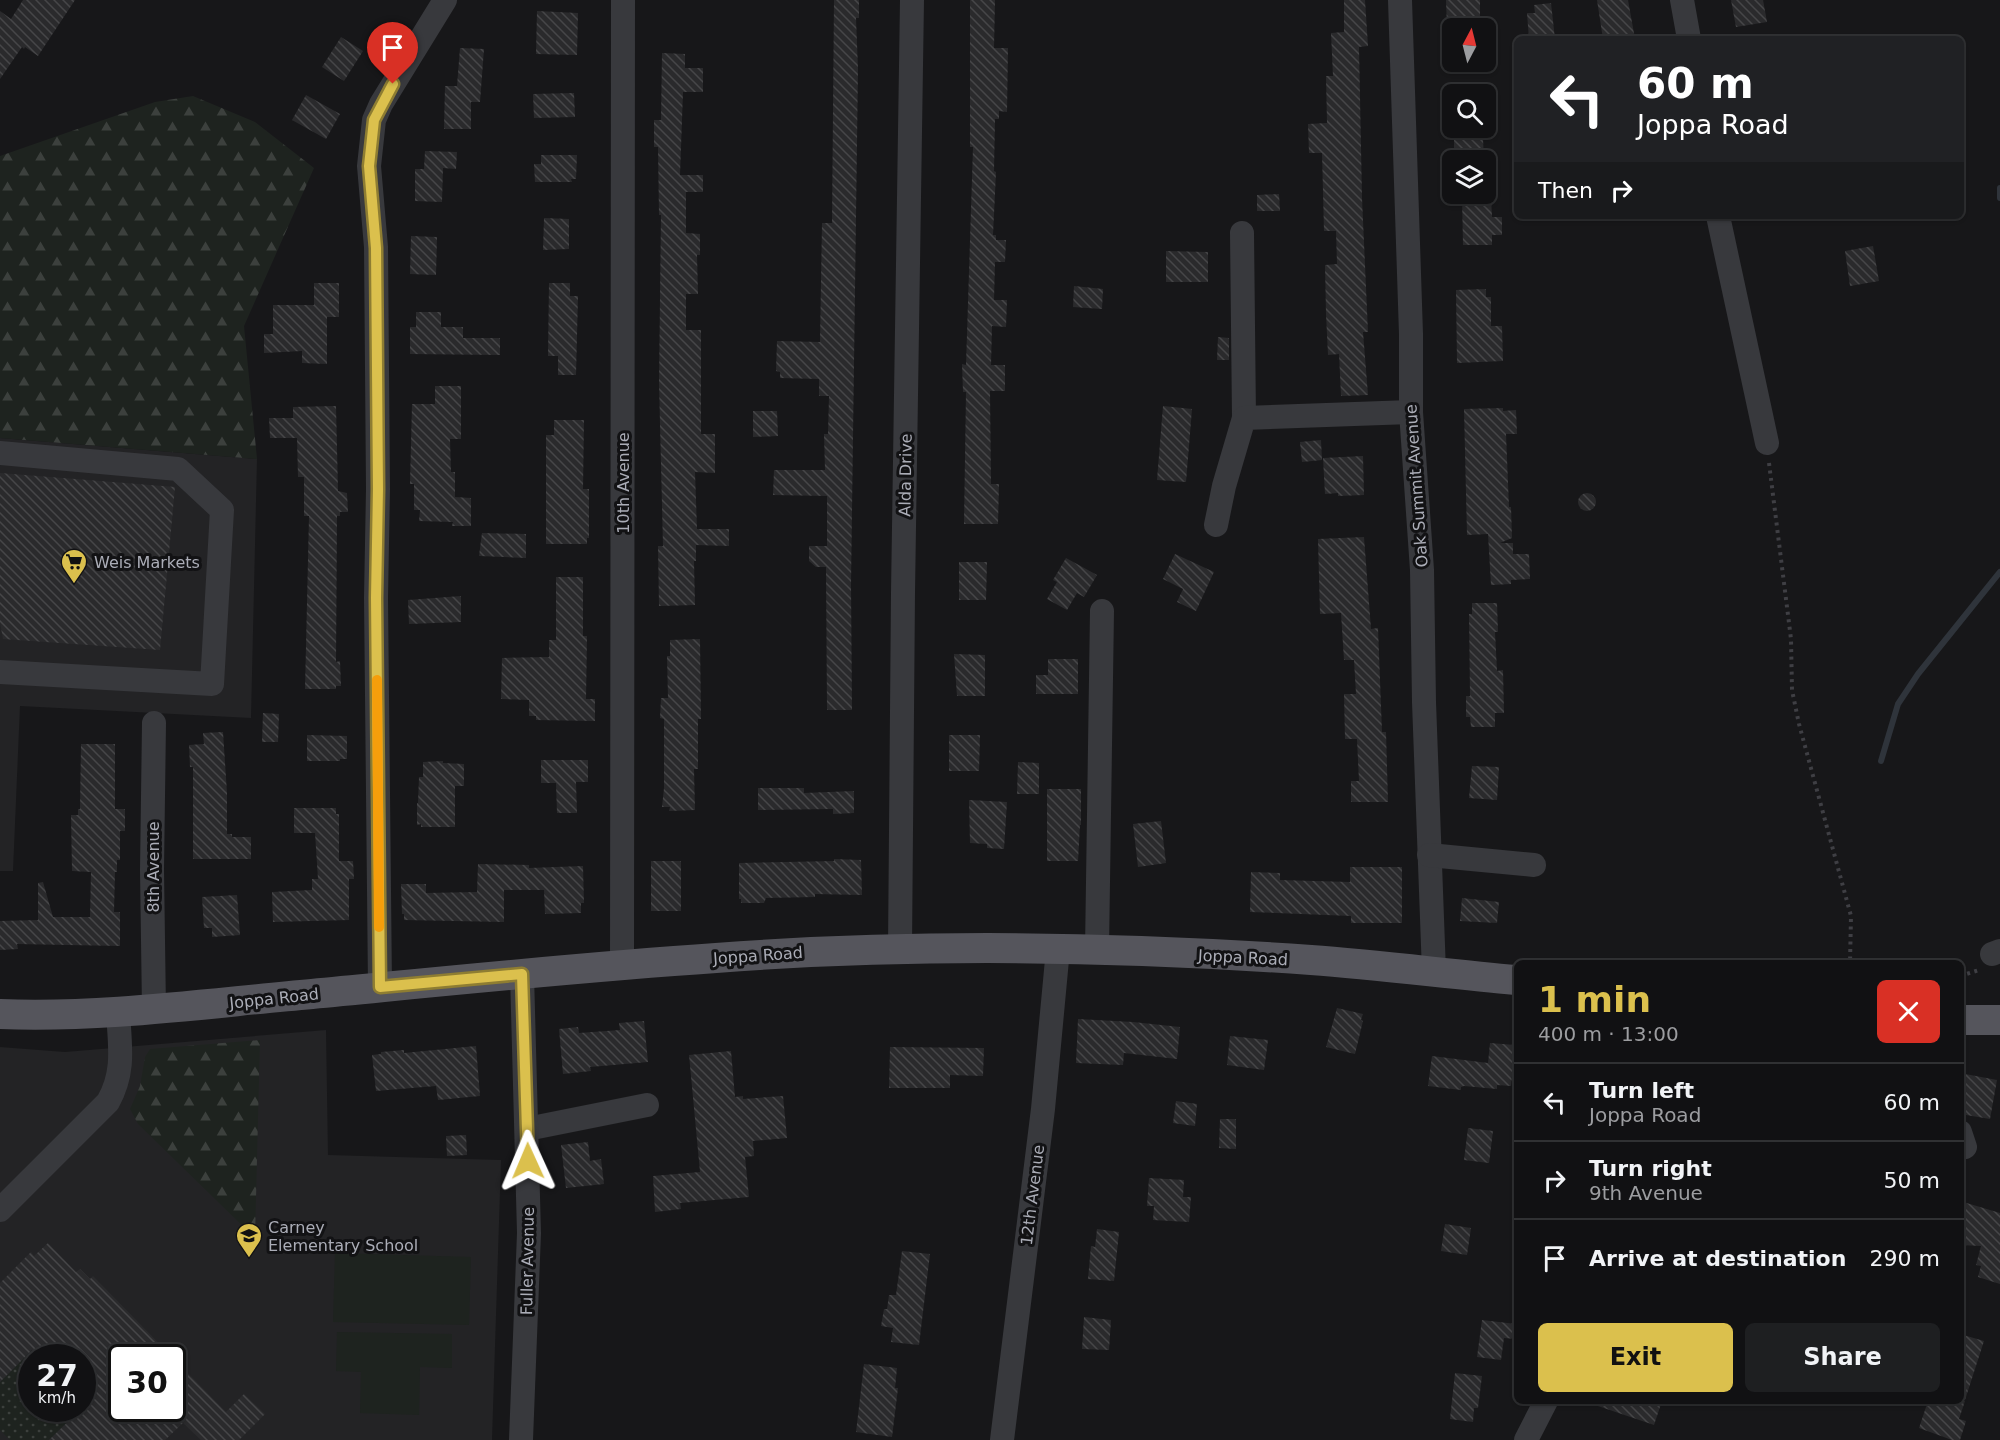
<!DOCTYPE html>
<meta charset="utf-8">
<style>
:root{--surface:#111113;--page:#1e1f21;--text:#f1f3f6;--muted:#9c9da0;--line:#303133;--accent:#dbc04d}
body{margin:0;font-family:"DejaVu Sans",sans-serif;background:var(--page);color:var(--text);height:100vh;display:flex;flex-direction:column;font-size:22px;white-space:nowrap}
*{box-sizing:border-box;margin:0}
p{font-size:20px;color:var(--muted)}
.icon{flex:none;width:33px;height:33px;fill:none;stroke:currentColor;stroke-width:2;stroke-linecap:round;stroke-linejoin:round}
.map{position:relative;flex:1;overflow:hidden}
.details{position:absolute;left:1514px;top:960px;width:450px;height:444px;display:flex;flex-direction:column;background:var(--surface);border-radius:9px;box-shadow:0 2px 4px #0004,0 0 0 2px var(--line)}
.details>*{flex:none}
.guide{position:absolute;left:1514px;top:36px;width:450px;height:183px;border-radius:9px;box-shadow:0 2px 4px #0004,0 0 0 2px var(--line);background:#202124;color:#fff;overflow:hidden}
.needle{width:39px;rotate:7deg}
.buttons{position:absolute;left:1442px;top:18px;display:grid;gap:12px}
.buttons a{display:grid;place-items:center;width:54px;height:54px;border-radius:9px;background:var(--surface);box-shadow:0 2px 4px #0004,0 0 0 2px var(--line);font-size:30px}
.speed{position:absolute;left:18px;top:1344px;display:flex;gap:12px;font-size:30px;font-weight:700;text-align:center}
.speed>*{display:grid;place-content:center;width:78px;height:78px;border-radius:50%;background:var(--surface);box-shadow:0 2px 4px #0004,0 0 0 2px var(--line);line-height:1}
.speed small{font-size:15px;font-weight:400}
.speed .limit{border:3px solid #111;border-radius:9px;background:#fff;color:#111}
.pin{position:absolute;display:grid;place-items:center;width:51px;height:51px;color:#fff;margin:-62px -26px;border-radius:50% 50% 50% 0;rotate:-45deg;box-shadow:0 0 6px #0007}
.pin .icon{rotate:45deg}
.me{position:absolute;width:66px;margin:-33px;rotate:359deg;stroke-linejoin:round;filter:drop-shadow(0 0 4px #0008)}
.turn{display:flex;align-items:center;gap:21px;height:126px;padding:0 24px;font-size:27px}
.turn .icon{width:78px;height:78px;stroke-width:2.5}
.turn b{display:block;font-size:42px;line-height:51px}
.then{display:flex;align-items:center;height:57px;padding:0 24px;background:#0003;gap:12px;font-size:22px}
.round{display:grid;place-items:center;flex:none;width:63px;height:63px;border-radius:9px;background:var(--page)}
.overview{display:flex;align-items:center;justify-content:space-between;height:102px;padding:0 24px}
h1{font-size:36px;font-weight:700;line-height:45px;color:var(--accent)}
.cta{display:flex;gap:12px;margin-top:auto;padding:12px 24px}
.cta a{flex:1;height:69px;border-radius:9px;background:var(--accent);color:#111;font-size:24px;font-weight:700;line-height:69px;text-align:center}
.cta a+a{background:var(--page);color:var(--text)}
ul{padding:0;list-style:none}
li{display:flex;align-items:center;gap:18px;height:78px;padding:0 24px;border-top:2px solid var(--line)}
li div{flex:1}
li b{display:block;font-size:22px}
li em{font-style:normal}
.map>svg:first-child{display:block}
.built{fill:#232325;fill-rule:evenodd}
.grass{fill:url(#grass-dots)}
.forest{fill:url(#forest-firs)}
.park{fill:#1e231f}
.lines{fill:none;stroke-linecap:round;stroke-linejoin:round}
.stream{stroke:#2f343b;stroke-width:6}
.building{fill:url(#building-back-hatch);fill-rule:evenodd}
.path{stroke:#3f3f44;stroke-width:4;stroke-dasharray:3 4.5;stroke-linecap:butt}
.minor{stroke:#38393d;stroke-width:24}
.major{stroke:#55555c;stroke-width:30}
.route-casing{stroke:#8e7d32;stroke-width:15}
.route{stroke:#dbc04d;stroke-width:10}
.slow{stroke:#f59e0b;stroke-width:10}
.labels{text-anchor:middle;stroke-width:6;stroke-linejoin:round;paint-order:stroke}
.street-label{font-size:16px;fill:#abadb7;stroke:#121214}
.poi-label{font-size:16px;fill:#abadb7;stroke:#121214;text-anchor:start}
</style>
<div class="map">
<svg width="2000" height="1440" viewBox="0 0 2000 1440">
<defs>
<pattern id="grass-dots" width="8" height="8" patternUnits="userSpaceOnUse" patternTransform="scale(1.5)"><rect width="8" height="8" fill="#1e231f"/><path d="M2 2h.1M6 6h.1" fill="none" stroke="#3c403d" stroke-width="1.8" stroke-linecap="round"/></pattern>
<pattern id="forest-firs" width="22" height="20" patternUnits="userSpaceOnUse" patternTransform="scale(1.5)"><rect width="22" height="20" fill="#1e231f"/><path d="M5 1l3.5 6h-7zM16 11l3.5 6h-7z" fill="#3c403d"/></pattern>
<pattern id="building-back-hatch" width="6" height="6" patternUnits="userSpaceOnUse" patternTransform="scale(1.5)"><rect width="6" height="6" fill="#2a2a2c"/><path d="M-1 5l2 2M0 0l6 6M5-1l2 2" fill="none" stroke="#464648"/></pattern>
</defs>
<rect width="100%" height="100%" fill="#171719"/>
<g class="built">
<path d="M0,438l257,21 -6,259 -231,-12 -7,165h-13z"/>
<path d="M326,1030l2,125 173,5 -9,280h-492v-393l65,5zM32,1358h50v50h-50zM122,1358h50v50h-50z"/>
</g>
<path class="grass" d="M32,1350l8,7 -8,1v50l49,1 -32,31h-39l-10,-10v-48z"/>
<g class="forest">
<path d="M193,96l62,26 59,46 -70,158 13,133 -257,-21v-282l155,-54z"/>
<path d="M260,1040l-5,198 -117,-114 -8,-15 10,-23 5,-29 5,-8z"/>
</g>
<g class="park">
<path d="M335,1253l136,4 -2,68 -136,-3z"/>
<path d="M337,1332l115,2v34l-32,-1 -1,48 -59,-2 1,-41 -25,-1z"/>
</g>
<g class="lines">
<g class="stream">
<path d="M2000,188v10"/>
<path d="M1881,761l17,-57 20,-30 82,-102"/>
</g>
</g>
<g class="building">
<path d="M23,0h52l-37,56 -13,-9 -1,2 -2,-2 -22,32v-68l11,8z"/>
<path d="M834,0h25v18h-3l2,51 -7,516 1,125h-25l-1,-143h-10l-7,-6v-15h18v-50l-54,-1 1,-25h51l-1,-36h4l1,-38h-10v-17l-39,-1v-6l-4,-1 1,-30 43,1 2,-119h10z"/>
<path d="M970,0h25l-1,48h14l-1,64 -8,-1v8h-4l-1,52 2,1 -3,63h3v5h10l-1,22h-10l-1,38h13l-1,27 -14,-1 -1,39h14v26h-15l1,93h8l-1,40h-34l2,-132h-3l-1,-28 4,1 7,-218h-3z"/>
<path d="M1344,0h21l3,46 -9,1 3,151 6,134h-5l5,63 -27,1 -2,-42 -11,1 -2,-41 -1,-49 12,-1 -1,-33h-12l-2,-78h-13l-1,-29 19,-1 -1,-47h7l-2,-43 13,-1z"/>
<path d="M1446,0h34v28h-33z"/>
<path d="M1597,0h31l7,39h-32z"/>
<path d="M1731,0h32l4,22 -31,5z"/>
<path d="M1551,3l4,36h-26l-2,-26h8l-1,-8z"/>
<path d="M537,11l41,2 -1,42 -41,-1z"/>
<path d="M341,37l22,14 -19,30 -22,-14z"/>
<path d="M460,48l24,1 -4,53h-9v27h-27l1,-43h12z"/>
<path d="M662,53l23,1v14h18v24h-20l-3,83h23v17h-17v41l14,1v21h-3l1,39h-12v36h15v104h14v39l-20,-1 2,57h32v17l-33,-1v16h-2l1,44 -36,1 -1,-60h5l-4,-163 2,-168h-2l-1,-68h-4v-27h7z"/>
<path d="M574,93l1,24 -41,1 -1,-24z"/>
<path d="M306,95l34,19 -14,25 -34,-19z"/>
<path d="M1483,139l1,21h-30v-20z"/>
<path d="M425,151l32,1 -1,17 -13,-1 -1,34 -27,-1v-32h9z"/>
<path d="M541,155h36l-1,24h-5l1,3h-37l-1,-18h7z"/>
<path d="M1279,194l1,17h-23v-16z"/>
<path d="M1462,197h29l1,20h10v18h-10v10h-29z"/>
<path d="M544,218l25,1v30l-26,1z"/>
<path d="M411,236l26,1 -1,38 -26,-1z"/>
<path d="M1873,246l6,35 -29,5 -5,-35z"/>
<path d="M1166,251l42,1v30h-42z"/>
<path d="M314,283h25v34h-12v47l-25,-1v-12l-38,2v-19h9v-29h41z"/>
<path d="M549,283h21v13h8l-2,79h-18v-19h-10z"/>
<path d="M1074,286l29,3 -1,20 -29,-2z"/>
<path d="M1486,289v8h5v29h11l1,35 -46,2 -1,-73z"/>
<path d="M416,312h25v15h22v11h37v17l-90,-1v-27h6z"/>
<path d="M1218,337l11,1v22h-12z"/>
<path d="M435,386h26v53h-11l1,33h4v25l16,1v28h-19l1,-4 -34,-1 1,-11h-6v-26h-4l2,-80h23z"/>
<path d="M336,406l2,85 9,2 1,19h-8v4h-3l-1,146 4,-1 1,25h-5v3h-31l4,-173h-5v-39h-6l-1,-39h-27l-1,-20h24v-11z"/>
<path d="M1163,406l29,3 -6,73 -29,-2z"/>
<path d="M1503,408v3l13,-1 1,24h-11l3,73h2l1,31 -12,5h13v11h16l1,25 -19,1v4l-20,1 -3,-51 -21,1 -3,-126z"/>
<path d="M753,411h24l1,25 -25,1z"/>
<path d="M554,420h30l-1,69h6v49h-2v6h-41v-109h8z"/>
<path d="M1321,440l1,20 -20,2 -2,-20z"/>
<path d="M1363,456l1,39 -26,1v-3l-13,1 -2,-36z"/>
<path d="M0,473l175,14 -15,163 -157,-11 -3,-17z"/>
<circle cx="1587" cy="502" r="9"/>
<path d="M482,533l44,1v24l-47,-2z"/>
<path d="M1364,537l7,92 7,-1 4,104h4l2,70h-37v-21h8l-2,-42h-12l-1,-45h12l-2,-34h-10l-3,-47 -21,1 -2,-75z"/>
<path d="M1175,554l39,18 -18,39 -19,-9 6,-13 -20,-10z"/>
<path d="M1066,558l31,17 -13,22 -7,-4 -10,17 -20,-11 10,-17 -4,-2z"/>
<path d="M959,562h28l-1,38h-27z"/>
<path d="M556,577h27v59h4l-1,63h9v22l-59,-1v-4h-7v-16l-28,-1 1,-41 47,-1v-17h7z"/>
<path d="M461,596v26l-52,2 -1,-24z"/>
<path d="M1472,603h25l1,29h-3l2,39 6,-1 1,43h-9v14h-24l-1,-10h-4v-21h4l-1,-82h3z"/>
<path d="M700,639l1,80h-3v50h-4l1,41 -26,1 1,-4h-8l2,-19v-69l-4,-1 1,-20h7l-1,-42h3v-16z"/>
<path d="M954,654l31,1v41h-28z"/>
<path d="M1048,659h30v35h-42v-19h12z"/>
<path d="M263,713l16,1 -1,28h-16z"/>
<path d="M223,732l4,61v41h5v3h19v22h-58v-92h-3l-1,-22 15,-1 -1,-11z"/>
<path d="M307,735l40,1v23h-7v2h-33z"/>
<path d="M949,735h31l-1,36h-30z"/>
<path d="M81,744h34v65h10v22h-5v29h-3v12h-2l-1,40h6v34l-103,-2 1,5 -18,1v-29l38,-1v-37l5,-1 10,35h37l1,-45 -19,-1 -1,-56h7v-6h2z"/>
<path d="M541,760h47v22h-12l1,31h-20l-1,-30h-15z"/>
<path d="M443,761v2l21,1v22h-9v41h-34v-3l-4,1v-22h1l1,-26h4v-15z"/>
<path d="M1018,762l21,1v31h-22z"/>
<path d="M1472,766l27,1 -2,33 -28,-2z"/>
<path d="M758,788h46v5l50,-2v22l-21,1v-5l-75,1z"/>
<path d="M1047,789h34v36h-1l-2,36h-31z"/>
<path d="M969,800l38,2 -3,47 -17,-1v-4l-17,-1z"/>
<path d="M294,808h42v6h3v47h14l1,18h-5v41l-76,2 -1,-30 40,-2v-11h6l-3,-46h-21z"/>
<path d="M1161,821l5,42 -28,4 -5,-43z"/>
<path d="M834,859l27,1 1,35 -47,-1v3l-49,1 -2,5h-23v-4h-2v-36l95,-2z"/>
<rect x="651" y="861" width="30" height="50"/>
<path d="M478,864l51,1v3l54,-2 1,37h-3v10l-36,1 -1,-24h-40v32l-100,-2v-6h-2l-1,-30h25v9l51,-1z"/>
<path d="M1350,867h52v56h-51v-7l-101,-4 1,-40 29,1v7l70,2z"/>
<path d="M237,895l3,40 -28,2v-9h-8l-2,-31z"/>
<path d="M1462,898l37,4 -2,21 -37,-2z"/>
<path d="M1337,1008l26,6 -2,6 2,1 -8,33 -29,-7z"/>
<path d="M1078,1019l55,3 47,5 -3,32 -53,-6 -1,12 -47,-2z"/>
<path d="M644,1021l4,41 -58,5 1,4 -28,3 -4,-45 19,-2 1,6 41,-3 -1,-7z"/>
<path d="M1230,1036l38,4 -4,30 -37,-5z"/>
<path d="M1490,1043l25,2 -4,41 -14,-1v4l-33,-3 -3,1v3l-33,-4 4,-30 56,7z"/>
<path d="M476,1046l4,50 -42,4 -2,-14 -60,5 -4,-36 9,-1v-2l23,-2v3z"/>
<path d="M890,1047l94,1 -1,28 -33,-1v13h-61z"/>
<path d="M731,1051l4,46 8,-1v3l40,-3 4,42 -34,3 1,15 -9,1 4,40 -69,6 1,6 -26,3 -2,-36 47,-4 -11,-117z"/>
<path d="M1960,1073l37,7 -7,39 -30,-5z"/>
<path d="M1176,1101l21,3 -2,22 -22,-3z"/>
<path d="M1220,1119h16v30l-17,-1z"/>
<path d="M1468,1128l25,3 -4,32 -25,-3z"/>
<path d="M466,1135l1,20 -20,1 -1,-20z"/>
<path d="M588,1142l2,19 11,-2 3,25 -38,4 -5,-43z"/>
<path d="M1149,1178l35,2 -1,17h8l-2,25 -36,-2 1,-14h-7z"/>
<path d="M1960,1201l40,12v71l-22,-7 3,-11 -5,-1 5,-19 -21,-1z"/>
<path d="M1445,1224l26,4 -4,27 -26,-4z"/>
<path d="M1097,1229l22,3 -5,49 -26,-2 3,-33 4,1z"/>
<path d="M48,1243l28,29 4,-3 10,10 3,-3 133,136 18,-18 21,20 -26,26h-38l-18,-17 -18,17h-116l33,-32v-50h-42l-8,-8 -32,32v-99l31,-31 3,4zM122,1358h50v50h-50z"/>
<path d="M902,1251l28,3 -11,91 -28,-3 2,-14 -12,-2 3,-17h3l2,-14h7z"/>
<path d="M1084,1317l27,3 -2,30 -27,-1z"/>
<path d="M1482,1320l34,4v15l-12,-1 -3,22 -24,-3z"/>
<path d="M1960,1334l24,7 -19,59 -5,-1z"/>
<path d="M864,1364l33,4 -2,20h3l-6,49 -36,-5z"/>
<path d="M1455,1373l27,3 -4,32h-4l-1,14 -23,-3z"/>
<path d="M1593,1401h69l-8,24 -62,-21z"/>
<path d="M1928,1401h37l-6,18 7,2 -6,19h-8l-33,-12z"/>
</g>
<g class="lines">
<g class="path">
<path d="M1769,463l22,176 1,51 7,34 52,192 -1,47"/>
<path d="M1960,976l19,-6"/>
</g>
<g class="minor">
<path d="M1400,0l11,334v78l11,158 2,132 10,270"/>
<path d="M1682,0l7,39"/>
<path d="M1718,216l49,227"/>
<path d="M1242,233l2,185"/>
<path d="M0,453l178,16 44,41 -10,174 -212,-12"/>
<path d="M1216,525l8,-39 20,-68 167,-6"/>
<path d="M1429,855l105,10"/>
<path d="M900,949l3,-356 9,-593"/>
<path d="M1097,950l5,-339"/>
<path d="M1992,954l8,-3"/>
<path d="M622,966l1,-966"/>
<path d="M380,987l-4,-389 2,-109 -2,-242 -7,-81 5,-46 7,-16 64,-104"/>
<path d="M154,1010l-2,-140 2,-147"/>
<path d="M527,1129l120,-24"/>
<path d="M1960,1132l5,15"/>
<path d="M0,1210l108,-108c17,-30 12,-56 10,-89"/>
<path d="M521,1440l8,-207 -7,-259"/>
<path d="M1002,1440l41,-331 15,-160"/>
<path d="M1526,1440l20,-39"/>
</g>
<g class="major">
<path d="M0,1014c105,4 208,-11 312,-20 135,-13 269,-27 404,-36 197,-15 397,-12 595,2 69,5 137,14 205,20"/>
<path d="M1960,1020h40"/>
</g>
</g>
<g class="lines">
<defs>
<path id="route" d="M393,84l-19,36 -5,46 7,82 2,241 -2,109 4,389 142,-13 6,187"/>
</defs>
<use href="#route" class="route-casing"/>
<use href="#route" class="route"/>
<path class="slow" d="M377,680l2,247"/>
</g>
<defs>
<symbol id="supermarket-pin" viewBox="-11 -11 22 30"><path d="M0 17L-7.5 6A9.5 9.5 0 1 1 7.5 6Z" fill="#dbc04d" stroke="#121214"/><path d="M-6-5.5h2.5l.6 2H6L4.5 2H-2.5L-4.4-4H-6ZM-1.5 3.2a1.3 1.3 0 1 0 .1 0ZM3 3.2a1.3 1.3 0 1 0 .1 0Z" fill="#111"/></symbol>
<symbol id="school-pin" viewBox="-11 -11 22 30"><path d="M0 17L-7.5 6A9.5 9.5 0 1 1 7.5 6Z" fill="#dbc04d" stroke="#121214"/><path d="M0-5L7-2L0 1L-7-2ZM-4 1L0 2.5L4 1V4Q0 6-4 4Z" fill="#111"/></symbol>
</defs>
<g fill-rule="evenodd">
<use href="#supermarket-pin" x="59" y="547" width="30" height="40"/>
<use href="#school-pin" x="234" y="1221" width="30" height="40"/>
</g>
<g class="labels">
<g class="street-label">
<text transform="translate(905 475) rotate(-89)" y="6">Alda Drive</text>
<text transform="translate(623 483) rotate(-90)" y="6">10th Avenue</text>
<text transform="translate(1416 486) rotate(-94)" y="6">Oak Summit Avenue</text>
<text transform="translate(153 867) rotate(-90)" y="6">8th Avenue</text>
<text transform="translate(758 955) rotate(-4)" y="6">Joppa Road</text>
<text transform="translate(1243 957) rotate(3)" y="6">Joppa Road</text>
<text transform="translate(274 998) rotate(-6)" y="6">Joppa Road</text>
<text transform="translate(1032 1195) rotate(-83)" y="6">12th Avenue</text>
<text transform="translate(527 1261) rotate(-89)" y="6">Fuller Avenue</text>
</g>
<g class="poi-label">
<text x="94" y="568">Weis Markets</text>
<text x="268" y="1233">Carney<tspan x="268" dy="18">Elementary School</tspan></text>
</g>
</g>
</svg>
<div class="buttons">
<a><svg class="needle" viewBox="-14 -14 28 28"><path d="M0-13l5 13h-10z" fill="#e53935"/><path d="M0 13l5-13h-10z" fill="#9c9da0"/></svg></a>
<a><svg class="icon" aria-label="search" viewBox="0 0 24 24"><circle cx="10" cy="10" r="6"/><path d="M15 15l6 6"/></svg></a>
<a><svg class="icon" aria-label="layers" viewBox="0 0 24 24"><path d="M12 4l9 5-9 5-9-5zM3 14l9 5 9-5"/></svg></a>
</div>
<div class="speed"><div>27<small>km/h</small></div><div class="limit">30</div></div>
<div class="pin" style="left:393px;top:84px;background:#d93025"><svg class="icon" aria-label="arrive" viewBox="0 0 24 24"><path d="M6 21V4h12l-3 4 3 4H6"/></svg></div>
<svg class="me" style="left:528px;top:1161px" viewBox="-20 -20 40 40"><path d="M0-17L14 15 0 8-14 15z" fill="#dbc04d" stroke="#fff" stroke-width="4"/></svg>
<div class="guide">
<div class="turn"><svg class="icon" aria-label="left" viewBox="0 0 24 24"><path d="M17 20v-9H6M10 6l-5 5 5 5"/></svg><div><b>60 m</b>Joppa Road</div></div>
<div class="then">Then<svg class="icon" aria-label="right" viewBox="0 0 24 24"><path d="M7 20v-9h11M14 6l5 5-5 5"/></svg></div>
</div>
<section class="details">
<div class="overview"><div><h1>1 min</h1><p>400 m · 13:00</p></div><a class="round" style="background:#d93025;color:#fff"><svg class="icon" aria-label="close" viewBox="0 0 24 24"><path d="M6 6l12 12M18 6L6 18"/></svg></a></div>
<ul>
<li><svg class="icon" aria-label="left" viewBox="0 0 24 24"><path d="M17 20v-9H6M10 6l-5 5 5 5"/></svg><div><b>Turn left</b><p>Joppa Road</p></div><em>60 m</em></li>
<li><svg class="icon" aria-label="right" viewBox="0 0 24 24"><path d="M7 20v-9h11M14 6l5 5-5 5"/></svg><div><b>Turn right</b><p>9th Avenue</p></div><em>50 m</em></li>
<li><svg class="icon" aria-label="arrive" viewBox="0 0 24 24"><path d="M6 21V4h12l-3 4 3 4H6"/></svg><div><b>Arrive at destination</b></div><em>290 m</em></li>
</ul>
<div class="cta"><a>Exit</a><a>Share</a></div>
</section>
</div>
